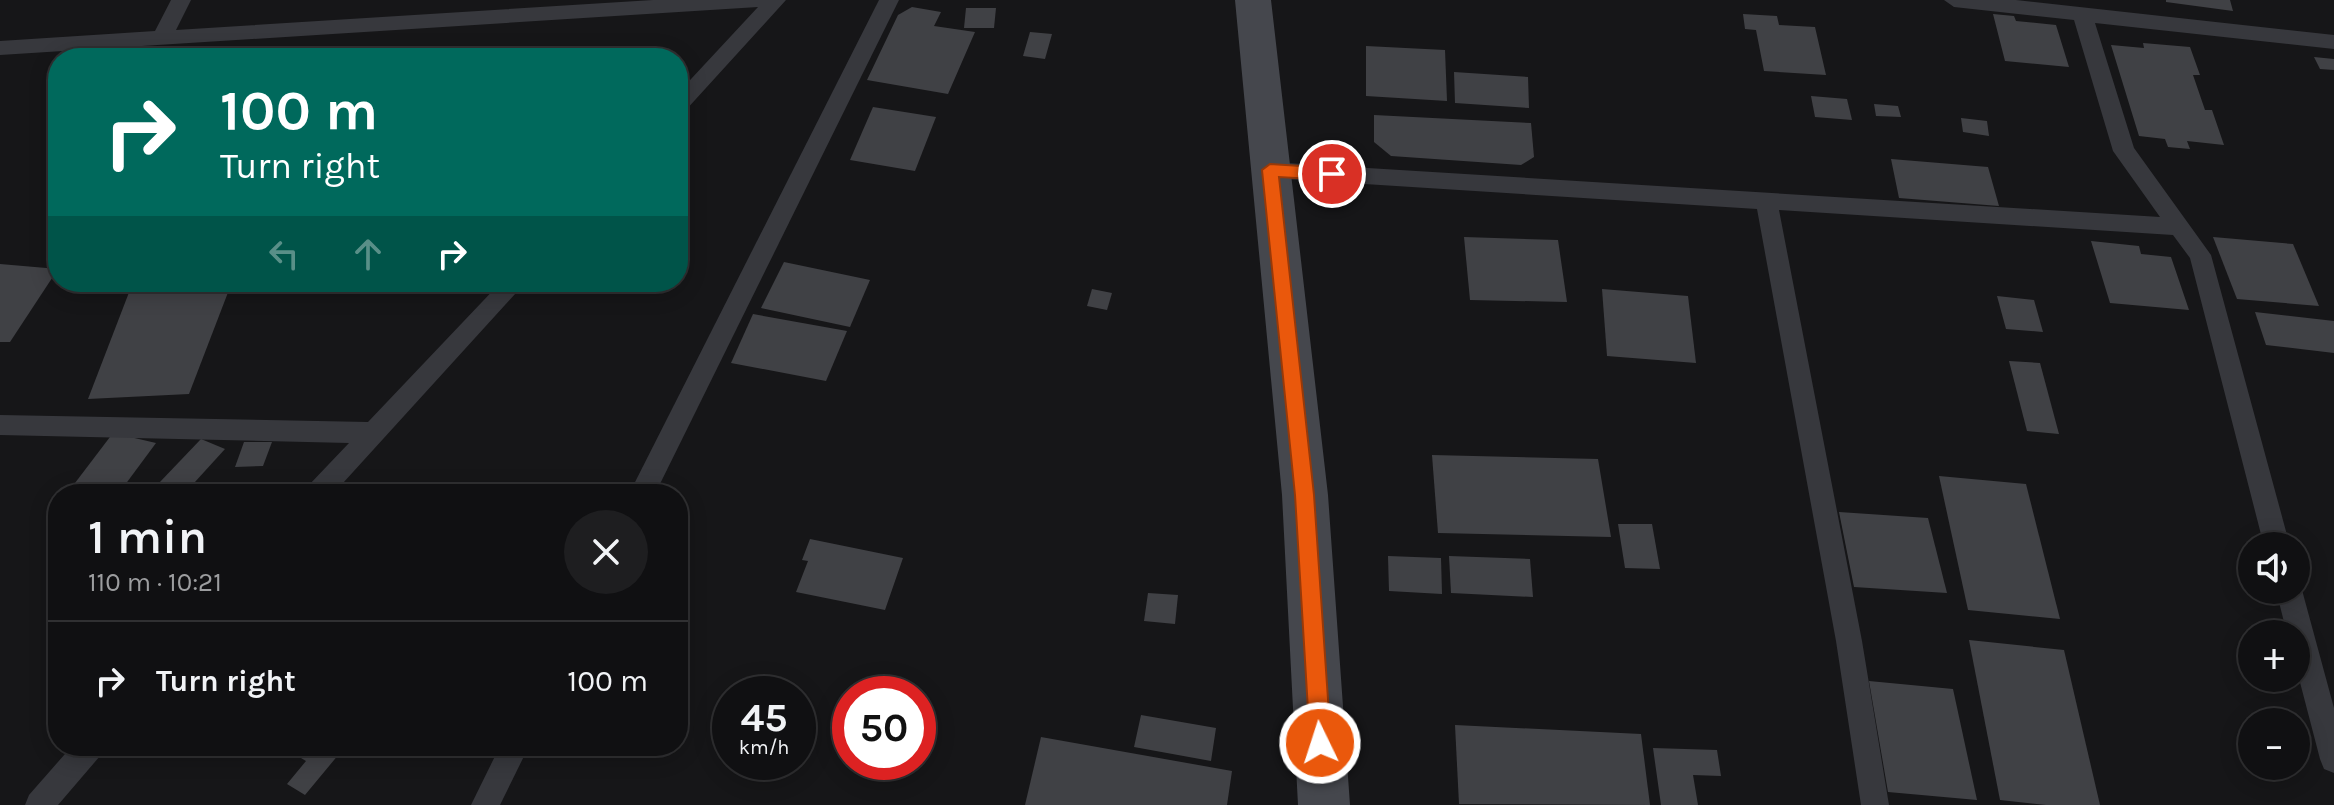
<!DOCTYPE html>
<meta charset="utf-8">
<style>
:root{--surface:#101012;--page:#1e1e20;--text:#f1f3f6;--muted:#9c9d9f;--line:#303032}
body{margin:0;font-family:Karla,sans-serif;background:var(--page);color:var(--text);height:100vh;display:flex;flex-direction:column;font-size:30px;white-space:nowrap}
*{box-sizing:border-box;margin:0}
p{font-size:26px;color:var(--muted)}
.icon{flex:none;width:44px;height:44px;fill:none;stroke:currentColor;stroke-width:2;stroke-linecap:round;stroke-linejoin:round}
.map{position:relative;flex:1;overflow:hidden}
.panel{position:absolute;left:48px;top:484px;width:640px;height:272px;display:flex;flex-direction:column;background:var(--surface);border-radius:32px;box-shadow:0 4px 20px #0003,0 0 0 2px var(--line)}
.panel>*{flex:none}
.top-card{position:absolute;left:48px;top:48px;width:640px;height:244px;border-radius:32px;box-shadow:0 4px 20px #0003,0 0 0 2px var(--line);background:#00695c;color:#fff;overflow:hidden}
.fabs{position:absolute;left:2238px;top:532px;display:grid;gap:16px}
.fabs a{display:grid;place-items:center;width:72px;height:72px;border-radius:50%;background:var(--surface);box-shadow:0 4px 20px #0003,0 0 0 2px var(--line);font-size:40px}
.speed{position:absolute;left:712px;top:676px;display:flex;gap:16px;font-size:40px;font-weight:700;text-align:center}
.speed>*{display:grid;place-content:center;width:104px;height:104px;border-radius:50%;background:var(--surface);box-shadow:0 4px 20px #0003,0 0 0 2px var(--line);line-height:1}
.speed small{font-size:20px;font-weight:400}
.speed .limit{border:12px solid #d22;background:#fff;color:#111}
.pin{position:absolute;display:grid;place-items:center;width:68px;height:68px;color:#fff;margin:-34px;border:4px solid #fff;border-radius:50%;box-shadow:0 2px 8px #0007}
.me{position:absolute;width:88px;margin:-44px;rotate:356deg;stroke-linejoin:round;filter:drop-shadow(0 0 6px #0008)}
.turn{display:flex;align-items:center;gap:28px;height:168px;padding:0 40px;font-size:36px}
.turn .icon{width:104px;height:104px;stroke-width:2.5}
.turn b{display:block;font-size:56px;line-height:68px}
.lanes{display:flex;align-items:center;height:76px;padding:0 40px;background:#0003;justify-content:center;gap:40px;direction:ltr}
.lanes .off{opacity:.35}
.round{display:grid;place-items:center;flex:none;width:84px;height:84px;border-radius:42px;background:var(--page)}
.headline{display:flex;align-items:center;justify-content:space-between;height:136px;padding:0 40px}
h1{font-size:48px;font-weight:600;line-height:60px}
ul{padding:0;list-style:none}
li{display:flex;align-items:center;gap:24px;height:120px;padding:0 40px;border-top:2px solid var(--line)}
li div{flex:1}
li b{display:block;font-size:30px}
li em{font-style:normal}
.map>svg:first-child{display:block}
.building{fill:#404145}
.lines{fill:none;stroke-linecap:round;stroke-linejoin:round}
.service{fill:#37383d;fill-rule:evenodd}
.secondary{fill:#45474d;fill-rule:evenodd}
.route{fill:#ea580c;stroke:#983908;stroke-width:2}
</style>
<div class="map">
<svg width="2334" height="805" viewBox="0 0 2334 805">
<rect width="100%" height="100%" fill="#161618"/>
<g class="building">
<path d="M2166,0h64l3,11 -67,-9z"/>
<path d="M912,7l29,5 -7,14 41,6 -27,62 -81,-14 31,-65z"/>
<path d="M966,8h30l-2,20h-30z"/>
<path d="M1743,14l34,2 2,9 36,2 11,48 -62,-4 -8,-41 -11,-1z"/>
<path d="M1993,14l21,2 2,5 40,4 13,42 -64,-6z"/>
<path d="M1030,32l22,2 -7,25 -22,-3z"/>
<path d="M2143,43l47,4 10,28h-7l12,35h7l12,35 -37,-4 3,8 -22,-2 -3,-8 -26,-3 -28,-91 33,3z"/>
<path d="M1366,46l79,4 2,51 -81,-5z"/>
<path d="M239,50l-4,8h-37l4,-7z"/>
<path d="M2314,57l20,2v11l-14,-1z"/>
<path d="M1454,72l74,5 1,31 -74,-5z"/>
<path d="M1811,96l36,3 5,21 -37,-3z"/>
<path d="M1874,104l24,2 3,11 -25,-1z"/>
<path d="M873,107l63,10 -21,54 -65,-11z"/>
<path d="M1374,115l157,8 3,34 -13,8 -130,-9 -17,-14z"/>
<path d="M1961,118l26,3 2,15 -26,-4z"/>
<path d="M1891,159l97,8 11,39 -100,-8z"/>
<path d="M1464,237l94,3 9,62 -97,-2z"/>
<path d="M2213,237l80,7 26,62 -82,-7z"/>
<path d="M2091,241l48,5 2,8 30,3 18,53 -79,-7z"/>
<path d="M784,262l86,18 -20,47 -89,-19z"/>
<path d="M0,264l58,5 -48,73h-10z"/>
<path d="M133,282h99l-43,112 -101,5z"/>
<path d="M1092,289l20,4 -5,17 -20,-4z"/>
<path d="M1602,289l86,7 8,67 -89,-7z"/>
<path d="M1997,296l37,4 9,32 -37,-3z"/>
<path d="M2255,312l79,9v32l-68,-8z"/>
<path d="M753,314l94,17 -21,50 -95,-18z"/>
<path d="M2009,361l31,2 19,71 -32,-3z"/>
<path d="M113,433l43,10 -37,50 -44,-10z"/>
<path d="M201,439l24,10 -41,45 -25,-11z"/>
<path d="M244,442h28l-9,24 -28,1z"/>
<path d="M1432,455l166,4 13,78 -173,-4z"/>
<path d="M1939,476l87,8 34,135 -92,-9z"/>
<path d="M1839,512l89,6 19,75 -93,-6z"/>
<path d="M1618,524h34l8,45 -35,-1z"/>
<path d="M810,539l93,19 -18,52 -89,-18 12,-31 -6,-1z"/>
<path d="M1388,556l53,2 1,36 -53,-3z"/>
<path d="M1449,556l81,3 3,38 -82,-4z"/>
<path d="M1148,593l30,2 -3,29 -31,-3z"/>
<path d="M1969,640l95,10 36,155h-54l-46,-5z"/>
<path d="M1869,681l84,8 24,111 -89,-8z"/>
<path d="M1141,715l75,13 -5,33 -77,-14z"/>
<path d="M1455,725l186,9 9,71 -191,-1z"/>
<path d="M1041,737l191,34 -5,34h-202z"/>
<path d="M281,746h81l-7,8 -11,-6 -39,47 -18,-11 19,-23z"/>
<path d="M1653,748l64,2 4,26 -28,-1 5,30h-37z"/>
</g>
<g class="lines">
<g class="service">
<path d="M171,0h20l-15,30 477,-30h133l-101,111 -7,3v-21l80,-86 -758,48v-14l155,-10z"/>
<path d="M879,0h20l-244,494h-26z"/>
<path d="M1944,0h72l318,35v14l-239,-26 39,125 77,107 79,291h-26l-74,-288 -17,-23 -394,-25 83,431 27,164h-28l-25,-164 -79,-432 -487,-31 -8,-2 -3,-6 3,-6 8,-2 890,55 -47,-66 -39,-131 -120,-13z"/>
<path d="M501,282h25l-193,212h-29l4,-8 41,-43 -349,-8v-20l368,7z"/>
<path d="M2296,581l6,9 32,118v65l-10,-4 -4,-10 -24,-92v-33h-9l-11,-44h20z"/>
<path d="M72,746h32l-4,10 -42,49h-33l4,-10z"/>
<path d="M500,746h29l-29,59h-29z"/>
</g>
<path class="secondary" d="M1235,0h36l57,495 22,310h-52l-16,-310z"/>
</g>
<path class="route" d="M1270,164l62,4 8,6 -8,6 -53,-3 35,318 17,248 -3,7 -8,3 -7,-3 -3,-7 -15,-248 -33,-325z"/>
</svg>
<div class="fabs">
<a><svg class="icon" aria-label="sound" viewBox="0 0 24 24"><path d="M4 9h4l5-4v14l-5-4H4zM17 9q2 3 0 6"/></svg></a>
<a>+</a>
<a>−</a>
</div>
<div class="speed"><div>45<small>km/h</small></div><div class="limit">50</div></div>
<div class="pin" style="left:1332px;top:174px;background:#d93025"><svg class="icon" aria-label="arrive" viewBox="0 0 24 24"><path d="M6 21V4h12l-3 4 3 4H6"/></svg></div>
<svg class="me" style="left:1320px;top:743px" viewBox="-20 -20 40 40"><circle r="17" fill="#ea580c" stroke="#fff" stroke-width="3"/><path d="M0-11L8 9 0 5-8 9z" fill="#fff"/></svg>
<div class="top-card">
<div class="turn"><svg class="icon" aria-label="right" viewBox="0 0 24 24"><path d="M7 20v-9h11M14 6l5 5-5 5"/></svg><div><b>100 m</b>Turn right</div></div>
<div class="lanes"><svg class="icon off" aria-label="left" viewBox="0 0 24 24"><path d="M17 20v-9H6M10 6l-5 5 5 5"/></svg><svg class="icon off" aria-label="ahead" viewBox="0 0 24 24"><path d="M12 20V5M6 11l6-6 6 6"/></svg><svg class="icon" aria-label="right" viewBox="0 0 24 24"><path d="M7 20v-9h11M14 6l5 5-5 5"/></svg></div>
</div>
<section class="panel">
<div class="headline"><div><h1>1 min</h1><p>110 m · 10:21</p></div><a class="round"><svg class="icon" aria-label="close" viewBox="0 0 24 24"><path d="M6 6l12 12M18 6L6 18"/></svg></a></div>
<ul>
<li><svg class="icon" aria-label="right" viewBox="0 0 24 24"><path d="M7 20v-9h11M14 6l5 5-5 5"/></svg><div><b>Turn right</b></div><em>100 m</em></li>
</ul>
</section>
</div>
